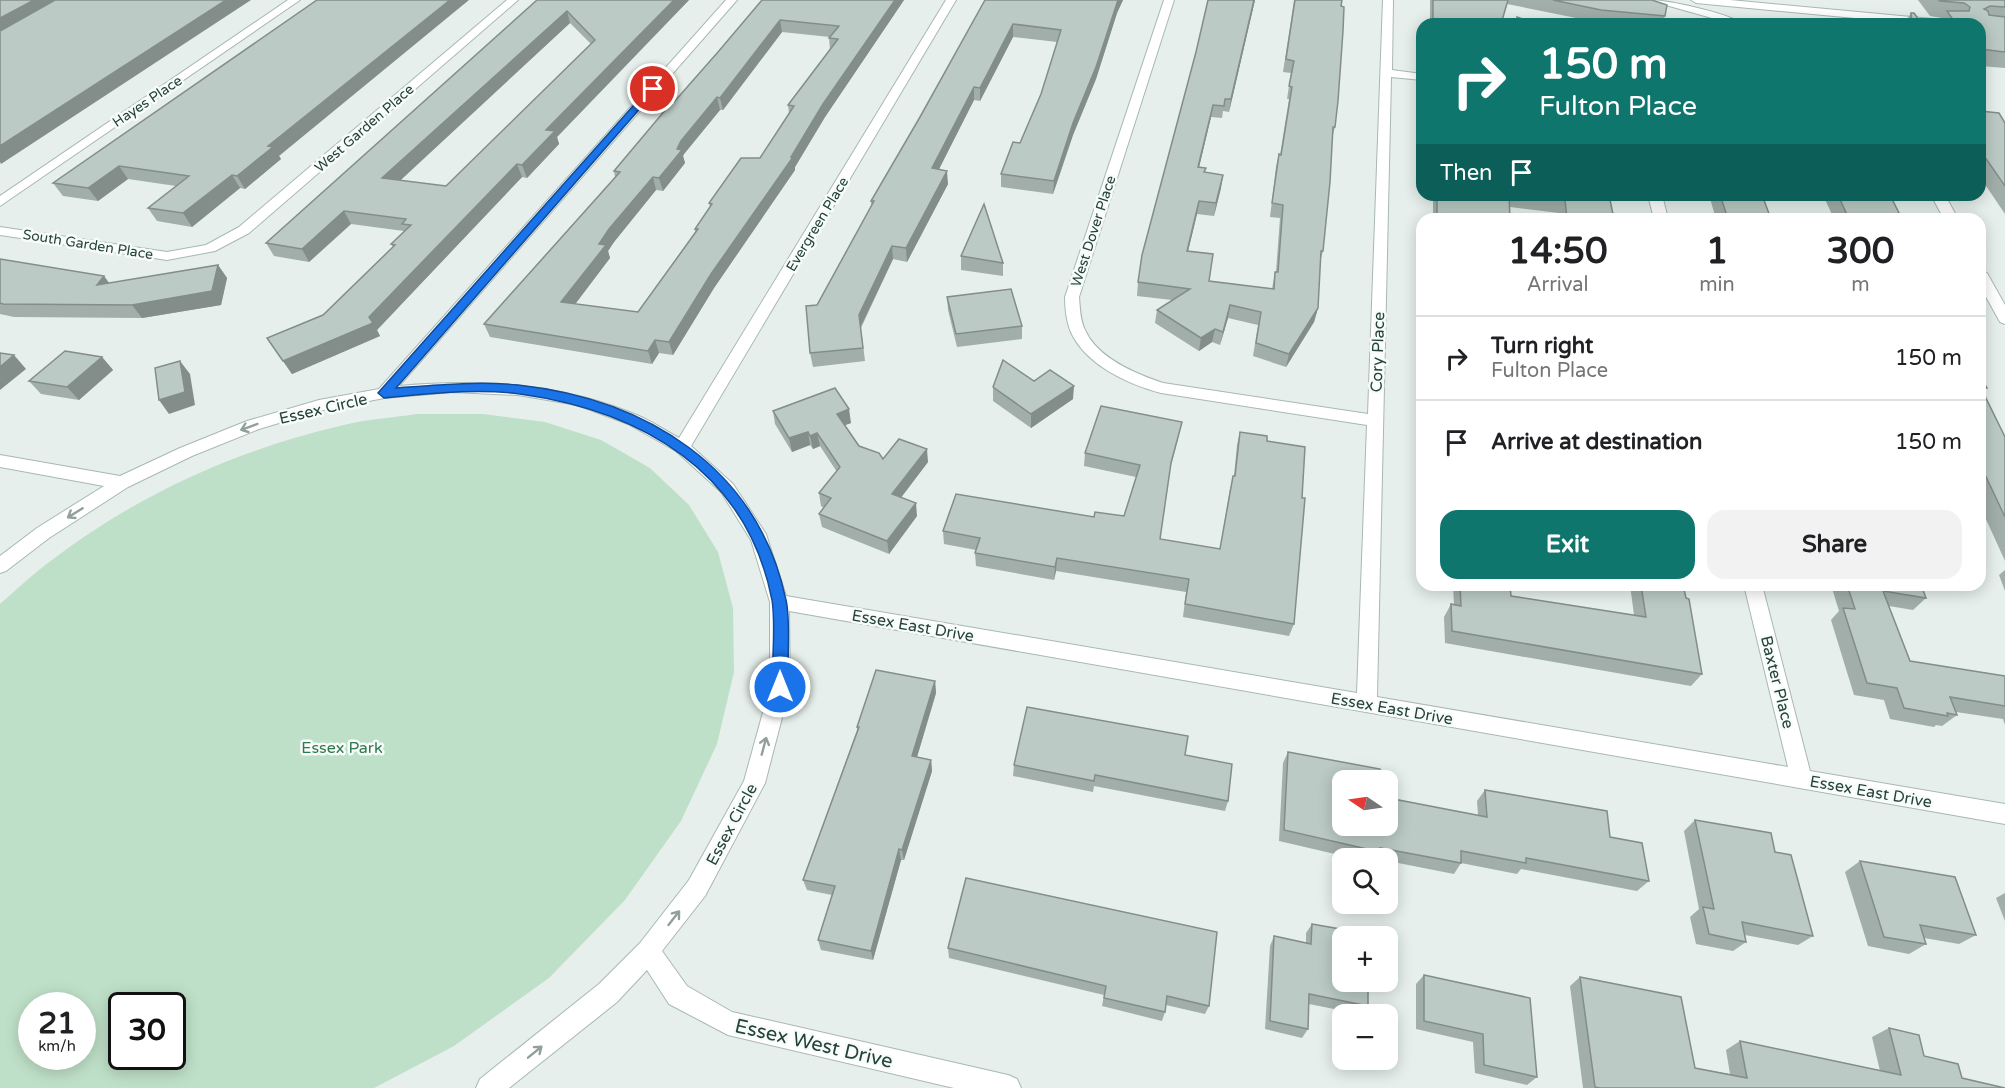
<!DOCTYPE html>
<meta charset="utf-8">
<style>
:root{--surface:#fff;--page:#f2f2f2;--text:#202124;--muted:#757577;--line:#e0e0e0;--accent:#0f766e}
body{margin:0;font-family:"Varela Round",sans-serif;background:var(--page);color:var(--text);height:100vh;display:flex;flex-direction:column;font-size:22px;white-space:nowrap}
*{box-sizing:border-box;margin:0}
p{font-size:20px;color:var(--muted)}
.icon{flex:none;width:33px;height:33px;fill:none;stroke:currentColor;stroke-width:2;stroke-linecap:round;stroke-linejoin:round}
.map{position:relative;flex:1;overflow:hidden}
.sheet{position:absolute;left:1416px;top:213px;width:570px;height:378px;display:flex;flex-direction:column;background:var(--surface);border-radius:18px;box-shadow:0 3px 15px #0003}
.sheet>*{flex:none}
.hud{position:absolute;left:1416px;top:18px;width:570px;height:183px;border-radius:18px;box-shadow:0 3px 15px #0003;background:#0f766e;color:#fff;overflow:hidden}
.needle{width:39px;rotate:283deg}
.controls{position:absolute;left:1332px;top:770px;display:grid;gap:12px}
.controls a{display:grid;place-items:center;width:66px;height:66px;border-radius:12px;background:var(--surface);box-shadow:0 3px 15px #0003;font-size:30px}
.speed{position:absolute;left:18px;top:992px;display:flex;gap:12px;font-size:30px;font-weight:700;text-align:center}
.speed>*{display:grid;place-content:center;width:78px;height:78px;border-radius:50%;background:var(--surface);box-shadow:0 3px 15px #0003;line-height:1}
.speed small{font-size:15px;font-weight:400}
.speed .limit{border:3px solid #111;border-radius:9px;background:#fff;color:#111}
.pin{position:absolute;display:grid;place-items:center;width:51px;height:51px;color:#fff;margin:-26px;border:3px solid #fff;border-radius:50%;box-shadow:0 2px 6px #0007}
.me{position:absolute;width:66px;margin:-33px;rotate:0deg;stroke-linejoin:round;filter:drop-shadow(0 0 4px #0008)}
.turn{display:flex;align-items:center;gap:21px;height:126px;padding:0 24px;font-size:27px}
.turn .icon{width:78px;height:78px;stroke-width:2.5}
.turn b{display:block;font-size:42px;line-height:51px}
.then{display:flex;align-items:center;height:57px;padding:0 24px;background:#0003;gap:12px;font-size:22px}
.eta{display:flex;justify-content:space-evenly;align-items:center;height:102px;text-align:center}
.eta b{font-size:36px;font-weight:700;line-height:42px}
.primary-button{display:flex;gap:12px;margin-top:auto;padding:12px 24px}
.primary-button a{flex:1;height:69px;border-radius:18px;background:var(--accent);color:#fff;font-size:24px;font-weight:700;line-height:69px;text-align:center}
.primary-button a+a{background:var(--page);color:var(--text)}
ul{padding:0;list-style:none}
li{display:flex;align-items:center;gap:18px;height:84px;padding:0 24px;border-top:2px solid var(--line)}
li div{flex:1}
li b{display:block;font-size:22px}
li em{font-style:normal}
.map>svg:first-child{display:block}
.green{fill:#bfe0c8;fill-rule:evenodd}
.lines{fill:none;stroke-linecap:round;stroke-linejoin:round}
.lane-casing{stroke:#a8b8b2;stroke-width:2}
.street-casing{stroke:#a8b8b2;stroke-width:2}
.lane{fill:#fff;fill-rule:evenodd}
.street{fill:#fff;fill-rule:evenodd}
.wall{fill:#a1aea9;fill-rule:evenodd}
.shaded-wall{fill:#838d89}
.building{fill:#bbcac4;stroke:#838d89;stroke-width:1.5;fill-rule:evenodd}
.oneway{stroke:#92a09c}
.route{fill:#1a73e8;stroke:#114b97;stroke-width:1.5}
.labels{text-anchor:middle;stroke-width:5;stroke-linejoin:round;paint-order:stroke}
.far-street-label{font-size:14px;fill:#24423a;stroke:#f7fbf9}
.street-label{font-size:16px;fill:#24423a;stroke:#f7fbf9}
.park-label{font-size:16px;fill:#2d7a4b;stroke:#f7fbf9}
.near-street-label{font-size:20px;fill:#24423a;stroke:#f7fbf9}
</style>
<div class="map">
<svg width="2005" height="1088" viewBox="0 0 2005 1088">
<rect width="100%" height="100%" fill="#e6efeb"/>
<path class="green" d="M416,414h67l62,8 56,18 49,28 39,37 29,47 15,56 1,64 -17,72 -36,77 -56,79 -76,78 -95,68 -80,42h-374v-484c17,-15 34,-31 52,-44 86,-66 187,-111 292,-135 23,-6 48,-7 72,-11zM32,1005h50v51h-50zM122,1005h50v51h-50z"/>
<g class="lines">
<defs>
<g id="lane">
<path d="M1648,0c22,0 78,13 96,24h-11z"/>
<path d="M1913,19h3v4l-38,1 4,-2z"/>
</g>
<g id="street">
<path d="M288,0h12l-300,206v-10z"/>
<path d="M507,0h11l-269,233 -34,18 -48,9 -167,-25v-8l167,25 39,-7 33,-18z"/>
<path d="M726,0h11l-338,386c82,-7 163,-3 240,30 14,6 27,15 40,22l267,-438h10l-265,446 42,38 33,50 20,62 571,97 10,-268 -206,-32c-34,-9 -77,-29 -91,-63 -4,-11 -5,-22 -5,-33l99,-297h10l-95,297c1,11 1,23 6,33 12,28 51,44 78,53l205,31 15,-414h10l-1,70 30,4v6l-31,-3 -14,620 411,70 -44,-182h18l48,186 195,33v20l-1216,-213 1,76 -25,96 -60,113 -43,55 25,35 45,26 276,63 9,4 4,9h-67l-226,-53 -59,-31 -22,-34 -30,32 -108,86h-33l4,-9 119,-95 41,-41 49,-63 55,-99 26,-94v-85l-19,-62 -30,-48 -45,-41 -48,-27 -51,-19 -59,-10 -65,-3 -69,6 -65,13 -60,18 -67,27 -64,31 -79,51 -43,33 -6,2v-17l37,-28 67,-42 -104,-19v-12l120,21 60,-28 67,-27 72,-21 60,-11z"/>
<path d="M1691,0h39l224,21 5,3h-40l-223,-21z"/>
<path d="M1648,195h14l6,24h-14z"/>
<path d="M1931,195h14l13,24h-14z"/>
<path d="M1980,269l7,4 18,32v19l-5,-2 -20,-36z"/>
</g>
</defs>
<use href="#lane" class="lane-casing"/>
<use href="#street" class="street-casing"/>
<use href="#lane" class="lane"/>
<use href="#street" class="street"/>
</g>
<g class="wall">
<path d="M317,0l-38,156 2,3 -36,30 -5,-1 -48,39 -35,-6 -9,-13 28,-22 -48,-7 -30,22 -35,-5 -10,-13z"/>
<path d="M537,0h152l-132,137 2,7 -32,34 -5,-1 -145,153 3,6 -88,38 -25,-36 56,-23 70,-68 -2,-3 13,-13 -53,-7 -42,38 -35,-6 -8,-13zM570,23l21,21 -145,142 -46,-6z"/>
<path d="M762,0h142l-79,117 -30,50v3l-81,118 -41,67 -14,-2 -7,11 -162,-27 -6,-13 131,-147 -1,-6 104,-119zM782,32l48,5 -1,1 1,12 -42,55 1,8 -29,45 -51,45 1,4 -15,22v3l-57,80 -63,-8 35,-46 -2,-7 6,-9 42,-52 7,1 22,-28 -2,-7 1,-2 36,-44h3z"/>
<path d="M985,0h138l-6,13 -21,66 -23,56 -20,59 -52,-7v-13l19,-31 21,-49 16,-52 -44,-5 -33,64 -6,-1 -35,69 9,15 -41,78 -14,-3 -32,69 4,33 -52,6 -3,-14 7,-48 54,-99v-5l49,-84z"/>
<path d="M1255,0l-26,112 -6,-1 -1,7 -11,-1 -12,50 22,21 -7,28 -17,-2 -9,37 21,30 63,8 3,-17h1l4,-54 -10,-1 6,-50 3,-13 1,1 9,-56h-2l4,-26 -8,-1 11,-72h48l-7,127 -3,11 -9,113 -3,11 -2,46 -4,14 -28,45 -33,-11 5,-31 -30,-7 -8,27 -8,-3 -13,9 -44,-28 2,-13 15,-10 -35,-4 1,-14z"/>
<path d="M1430,0h222l13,16 -4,8h-43l-22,-2 -89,-18 -6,20h-71z"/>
<path d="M1918,0h87v68l-25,-2v-42h-42l4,-6 -12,-2z"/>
<path d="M1911,13l11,11h-18z"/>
<path d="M1980,111l25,12v91l-25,-37z"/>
<path d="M1433,195h176l5,24h-54l-1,-6 -49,-6v12h-77z"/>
<path d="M1709,195h53l9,24h-55z"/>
<path d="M1823,195h67l12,24h-68z"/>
<path d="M961,256l42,7v13l-42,-6z"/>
<path d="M0,259l104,17 5,7 109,-18 9,13 -6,27 -79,13 -128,-1 -14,-3z"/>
<path d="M947,297l75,29v13l-65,8 -9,-37z"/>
<path d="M102,357l11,13 -34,30 -38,-6 -12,-13z"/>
<path d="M1980,376l7,12 -4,4 22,45v124l-25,-55z"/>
<path d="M1034,381l39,18 -42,29 -38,-27v-14z"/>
<path d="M773,411l78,12 -6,2 14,21 24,13 45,3 -27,35 16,19 -28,38 -67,-27 -3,-13 5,-6 -3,-2 -2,-13 18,-21 -17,-26 -7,3 -3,-4 -18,7 -17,-28z"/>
<path d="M1182,422l-3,13 -10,38 -9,66 60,10 10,-60 4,-13 3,-31 3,-13 27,9 27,183 -5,12 -106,-19 3,-25 -130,-21 -2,9 -78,-14 -1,-13 1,-3 -32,-6 -1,-13 151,-14 30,-1 12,-39 -52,-11 1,-13z"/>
<path d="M2005,570v21l-6,-16z"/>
<path d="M1453,585h57l1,11 123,19 -4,-30h53l19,89 -11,12 -246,-43 -1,-26 7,-13 3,1z"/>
<path d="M1831,585h90l5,13 -13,12 -24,-4 21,55 95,15v49l-2,-6 -47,-7 1,3 -15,11 -6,-1 -2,2 -44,-8 -6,-19 -30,-5 -23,-75 8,-9z"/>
<path d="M935,681l1,12 -19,64 14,3 1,11 -28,89h-3l-28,100 -52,-10 -3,-10 14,-45 -25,-5 -4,-10 54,-150v-3z"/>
<path d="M1288,752l54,73 136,-10 -1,-14 8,-11 125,47 39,44 -12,10 -116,-22 -4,5 -56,-11 -7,11 -66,-13v-3h-36l-73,-17 4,-78z"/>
<path d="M1185,755l43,46 -3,10 -131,-25 -1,6 -80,-16 1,-11z"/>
<path d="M1695,820l80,32 38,84 -15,9 -53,-10 1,7 -13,9 -37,-7 -6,-27 9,-8 -15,-78z"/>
<path d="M1860,861l116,74 -17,9 -35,-6 2,6 -17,10 -41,-8 -23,-74z"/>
<path d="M966,878l243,128 -4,8 -39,-9 -1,7 -3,9 -60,-15 2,-11 -155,-37 -1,-10z"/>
<path d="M2005,893v28l-9,-23z"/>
<path d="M1312,924l56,82 -7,8h-2l-50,-10 -1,25 -6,9 -37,-9 5,-83 4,-10 32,7v-10z"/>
<path d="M1424,975l113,102 -10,8 -52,-12 -2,-31 -57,-13v-45z"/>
<path d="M1580,977l115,91 35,6 -4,-24 14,-9 140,30 -8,-34 17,-9 35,28 38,22 43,10h-422l-13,-102z"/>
</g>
<g class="shaded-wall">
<path d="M34,0h29l-63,35v-17z"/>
<path d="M226,0h25l-250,164 -1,-2v-16z"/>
<path d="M450,0h19l-190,156 2,3 -36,30 -8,-13 31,-30z"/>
<path d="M674,0h15l-132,137 2,7 -32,34 -5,-13 24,-35z"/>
<path d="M895,0h9l-79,117 -30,50v3l-81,118 -41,67 -4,-13 42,-68 80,-117 32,-53z"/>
<path d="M1118,0h5l-6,13 -21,66 -23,56 -20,59 1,-13 19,-58z"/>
<path d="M1254,0h1l-26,112 2,-13z"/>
<path d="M567,11l3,12 -181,168 -7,-13z"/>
<path d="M780,20l2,12 -59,78 -3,-12z"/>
<path d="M1013,24v13l-33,64v-13z"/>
<path d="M974,87v13l-41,81 -1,-13z"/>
<path d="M717,97l3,13 -36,44 -1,2 2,7 -22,28 -4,-13 22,-37z"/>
<path d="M1213,105l-2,12 -15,63 2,-13z"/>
<path d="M517,164l5,13 -145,153 3,6 -88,38 -9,-13 86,-44z"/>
<path d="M119,166l9,13 -30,22 -10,-13z"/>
<path d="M947,171l1,13 -41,78 -1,-14z"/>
<path d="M232,175l8,13 -48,39 -9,-14z"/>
<path d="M1223,175l-2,13 -7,28 2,-13z"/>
<path d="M653,177l3,13 -42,52 -6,9 2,7 -43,57 -6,-13 48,-73z"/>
<path d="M1199,201l-2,13 -12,50 2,-13z"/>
<path d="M344,211l7,13 -42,38 -7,-13z"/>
<path d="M892,246l1,13 -33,69 -1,-13z"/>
<path d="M218,265l9,13 -6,27 -79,13 -10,-13z"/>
<path d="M104,276l10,14 -17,-5z"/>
<path d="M1230,305l-2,13 -8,27 3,-13z"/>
<path d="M1318,308l-4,14 -28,45 3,-13z"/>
<path d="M1215,329l-3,13 -13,9 2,-13z"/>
<path d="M655,340l4,13 -7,11 -4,-13z"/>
<path d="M14,355l12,14 -26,21v-23z"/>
<path d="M102,357l11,13 -34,30 -12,-13z"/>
<path d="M180,361l10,13 5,31 -26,9 -10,-14z"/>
<path d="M1074,386l-1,13 -42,29v-14z"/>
<path d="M849,409l2,14 -11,4 -3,-13z"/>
<path d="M808,432l2,13 -18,7 -3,-14z"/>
<path d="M817,433l3,13 -7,3 -3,-13z"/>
<path d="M927,449l1,13 -34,45 -2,-13z"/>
<path d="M916,503l1,13 -28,38 -2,-13z"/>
<path d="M1057,558l-1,13 -2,9 1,-13z"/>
<path d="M935,681l1,12 -22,74 -2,-11z"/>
<path d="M931,760l1,11 -28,89 -2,-10z"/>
<path d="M899,849l2,11 -28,100 -2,-9z"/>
</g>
<g class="building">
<path d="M0,0h34l-34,18z"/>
<path d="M55,0h171l-226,146v-115z"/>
<path d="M317,0h133l-182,146 5,1 -36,29 -5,-1 -49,38 -35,-5 41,-32 -70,-10 -31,22 -35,-5z"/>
<path d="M537,0h137l-128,130 9,1 -33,34 -5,-1 -148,153 4,6 -90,38 -16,-23 56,-23 72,-70 -4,-1 20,-19 -9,-1 4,-5 -62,-8 -42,38 -36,-6zM567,11l28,29 -149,146 -64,-8z"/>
<path d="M762,0h133l-72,104 -32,53h2l-82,117 -42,68 -14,-2 -7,11 -164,-27 136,-152 -6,-1 58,-69h2l44,-50zM780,20l59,6 -10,12 9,1 -50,66 6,1 -34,52h-19l-32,45 3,1 -17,25h3l-60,83 -77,-10 45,-57 -7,-1 10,-15 44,-52 6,1 23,-28 -5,-1 4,-8 36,-44 3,1z"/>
<path d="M985,0h133l-22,67 -23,56 -19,58 -53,-7 12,-32 7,1 21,-49 20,-64 -48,-6 -33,64 -6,-1 -42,81 15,3 -41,77 -14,-2 -33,69 4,33 -53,5 -4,-47 11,-1 57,-104h-3l49,-84z"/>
<path d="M1208,0h46l-23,99h-6l-1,7 -11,-1 -15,62 8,1 -2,4 19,3 -7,28 -17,-2 -12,50 26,3 -4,27 65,8 1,-17h3l5,-67 -11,-2 7,-49 2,1 11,-68 -3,-1 5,-25 -8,-2 9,-59h47l-1,6 3,1 -1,24 -5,70 -3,26h-2l-3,55 -7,69h-2l-3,57 -29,46 -33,-11 5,-31 -31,-7 -7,27 -8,-3 -14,9 -44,-28 33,-21 -52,-7 4,-27 54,-203z"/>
<path d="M1433,0h75l-7,24h-68z"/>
<path d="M1553,0h99l15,5 -2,11 -64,-6z"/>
<path d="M1939,0h66v7l-15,-1 -6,3 4,2 1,4 16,2v35l-25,-3v-25h-24l-9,-13h22l1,-4 -6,-4 -24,-2z"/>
<path d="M1911,13h3l8,11h-10z"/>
<path d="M1517,17l19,7h-19z"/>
<path d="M1980,111l19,2 6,10v63l-25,-36 4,1 -4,-6z"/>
<path d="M1437,195h72l1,24h-73z"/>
<path d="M1522,195h87l5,24h-47l-2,-19z"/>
<path d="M1720,195h42l9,24h-43z"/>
<path d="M1838,195h52l12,24h-53z"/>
<path d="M984,204l19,59 -42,-7z"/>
<path d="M0,259l104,17 -7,9 121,-20 -6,26 -80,14 -129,-1 -3,-1z"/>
<path d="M1011,289l11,37 -66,8 -9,-37z"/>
<path d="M65,351l37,6 -35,30 -38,-6z"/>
<path d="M0,353l14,2 -14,12z"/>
<path d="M1003,360l31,21 16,-11 24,16 -43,28 -38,-27z"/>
<path d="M180,361l5,31 -26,8 -4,-32z"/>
<path d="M1980,376l7,12h-6l24,49v80l-25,-53z"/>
<path d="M835,388l14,21 -12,5 22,32 20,7 4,6 16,-20 28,10 -35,45 24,9 -29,38 -68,-27 12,-16 -12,-5 21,-26 -23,-34 -7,3 -2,-4 -19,6 -16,-27z"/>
<path d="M1101,406l81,16 -11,41 -11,76 60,10 13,-73h2l5,-44 27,4v5l38,6 -3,51h3l-11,126 -109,-20 4,-25 -132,-21 -2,9 -80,-14 5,-15 -37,-7 13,-37 138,23 1,-5 29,4 16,-51 -55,-12z"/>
<path d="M1460,585h50l1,11 135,21 -5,-32h42l3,13 3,1 13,75 -250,-43 -1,-27 10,2z"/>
<path d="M1847,585h74l5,13 -43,-7 27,70 95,15v30l-55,-9 7,18 -10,-2 1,3 -44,-8 -7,-20 -30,-5 -24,-75 12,1z"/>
<path d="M876,670l59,11 -23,75 19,4 -29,90 -3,-1 -28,102 -53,-11 17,-54 -32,-6 56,-153h-2z"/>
<path d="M1027,707l161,29 -3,19 47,9 -4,37 -133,-26 -1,6 -80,-16z"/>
<path d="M1288,752l92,17v11h-38v45h46v-27l99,19 -2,-27 122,21 3,26 32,6 7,38 -123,-23v5l-65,-12v12l-81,-15v4l-96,-22z"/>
<path d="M1695,820l76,13 4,19 16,3 22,81 -71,-14 4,20 -37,-8 -6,-27 11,2z"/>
<path d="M1860,861l95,16 21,58 -56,-10 6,19 -42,-7z"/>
<path d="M966,878l251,54 -8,74 -42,-10 -2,16 -61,-14 2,-12 -158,-38z"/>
<path d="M1312,924l56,10v2h-26v45h26v25l-59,-12 -1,35 -38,-8 4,-85 37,8z"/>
<path d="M1424,975l106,23 7,79 -53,-12 -1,-31 -59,-13z"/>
<path d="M1580,977l101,20 14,71 52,10 -7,-37 161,34 -12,-47 30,7 5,21 34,8 4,14 43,10h-405l-5,-1z"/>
</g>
<defs><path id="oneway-shaft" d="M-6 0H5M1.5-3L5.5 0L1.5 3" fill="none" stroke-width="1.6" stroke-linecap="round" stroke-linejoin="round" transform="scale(1.5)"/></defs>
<g class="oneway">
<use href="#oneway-shaft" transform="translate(249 427) rotate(160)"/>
<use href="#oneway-shaft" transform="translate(75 513) rotate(148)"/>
<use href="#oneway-shaft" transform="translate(764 746) rotate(-75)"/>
<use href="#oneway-shaft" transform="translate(674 918) rotate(-52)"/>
<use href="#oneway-shaft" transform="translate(535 1052) rotate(-39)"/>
</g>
<path class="route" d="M649,88l8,1 -261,299c40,-3 81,-7 122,-3 129,14 240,83 268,215 5,22 1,63 2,87l-3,4 -5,2 -5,-2 -3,-4c0,-25 4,-63 0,-87 -25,-128 -130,-189 -252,-206 -44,-6 -91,0 -136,4l-6,-5z"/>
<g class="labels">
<g class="far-street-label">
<text transform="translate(147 101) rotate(-34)" y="5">Hayes Place</text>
<text transform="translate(364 128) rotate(-41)" y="5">West Garden Place</text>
<text transform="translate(817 224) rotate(-59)" y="5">Evergreen Place</text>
<text transform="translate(1093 231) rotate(-72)" y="5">West Dover Place</text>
<text transform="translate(88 244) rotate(9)" y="5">South Garden Place</text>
</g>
<g class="street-label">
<text transform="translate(1377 352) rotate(-88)" y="6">Cory Place</text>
<text transform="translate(323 408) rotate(-13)" y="6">Essex Circle</text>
<text transform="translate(913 625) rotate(10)" y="6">Essex East Drive</text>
<text transform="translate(1778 682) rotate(76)" y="6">Baxter Place</text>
<text transform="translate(1392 708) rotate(10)" y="6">Essex East Drive</text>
<text transform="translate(1871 791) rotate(10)" y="6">Essex East Drive</text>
<text transform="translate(731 824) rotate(-62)" y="6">Essex Circle</text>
</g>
<g class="park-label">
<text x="342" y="753">Essex Park</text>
</g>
<g class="near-street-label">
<text transform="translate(814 1043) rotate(13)" y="7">Essex West Drive</text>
</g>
</g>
</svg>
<div class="controls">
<a><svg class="needle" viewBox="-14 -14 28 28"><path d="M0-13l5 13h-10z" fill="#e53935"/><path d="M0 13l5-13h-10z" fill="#757577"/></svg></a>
<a><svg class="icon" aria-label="search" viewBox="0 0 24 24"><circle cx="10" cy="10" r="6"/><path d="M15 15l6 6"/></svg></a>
<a>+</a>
<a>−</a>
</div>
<div class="speed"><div>21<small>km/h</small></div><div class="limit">30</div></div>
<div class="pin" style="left:653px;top:89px;background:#d93025"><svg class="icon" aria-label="arrive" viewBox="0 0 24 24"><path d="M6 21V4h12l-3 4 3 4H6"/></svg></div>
<svg class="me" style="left:780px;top:687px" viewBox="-20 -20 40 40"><circle r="17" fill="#1a73e8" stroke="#fff" stroke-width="3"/><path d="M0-11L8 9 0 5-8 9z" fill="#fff"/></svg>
<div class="hud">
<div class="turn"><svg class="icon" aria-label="right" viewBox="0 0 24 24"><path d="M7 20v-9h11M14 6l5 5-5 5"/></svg><div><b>150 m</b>Fulton Place</div></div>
<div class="then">Then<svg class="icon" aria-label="arrive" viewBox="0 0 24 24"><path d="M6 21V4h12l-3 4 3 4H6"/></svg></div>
</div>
<section class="sheet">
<div class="eta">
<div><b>14:50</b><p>Arrival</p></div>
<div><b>1</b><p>min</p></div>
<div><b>300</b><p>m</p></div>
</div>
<ul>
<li><svg class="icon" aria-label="right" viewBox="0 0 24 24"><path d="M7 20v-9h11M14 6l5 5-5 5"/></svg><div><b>Turn right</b><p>Fulton Place</p></div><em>150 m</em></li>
<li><svg class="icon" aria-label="arrive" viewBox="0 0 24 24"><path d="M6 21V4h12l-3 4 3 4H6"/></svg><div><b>Arrive at destination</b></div><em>150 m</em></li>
</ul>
<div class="primary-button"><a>Exit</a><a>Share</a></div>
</section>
</div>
